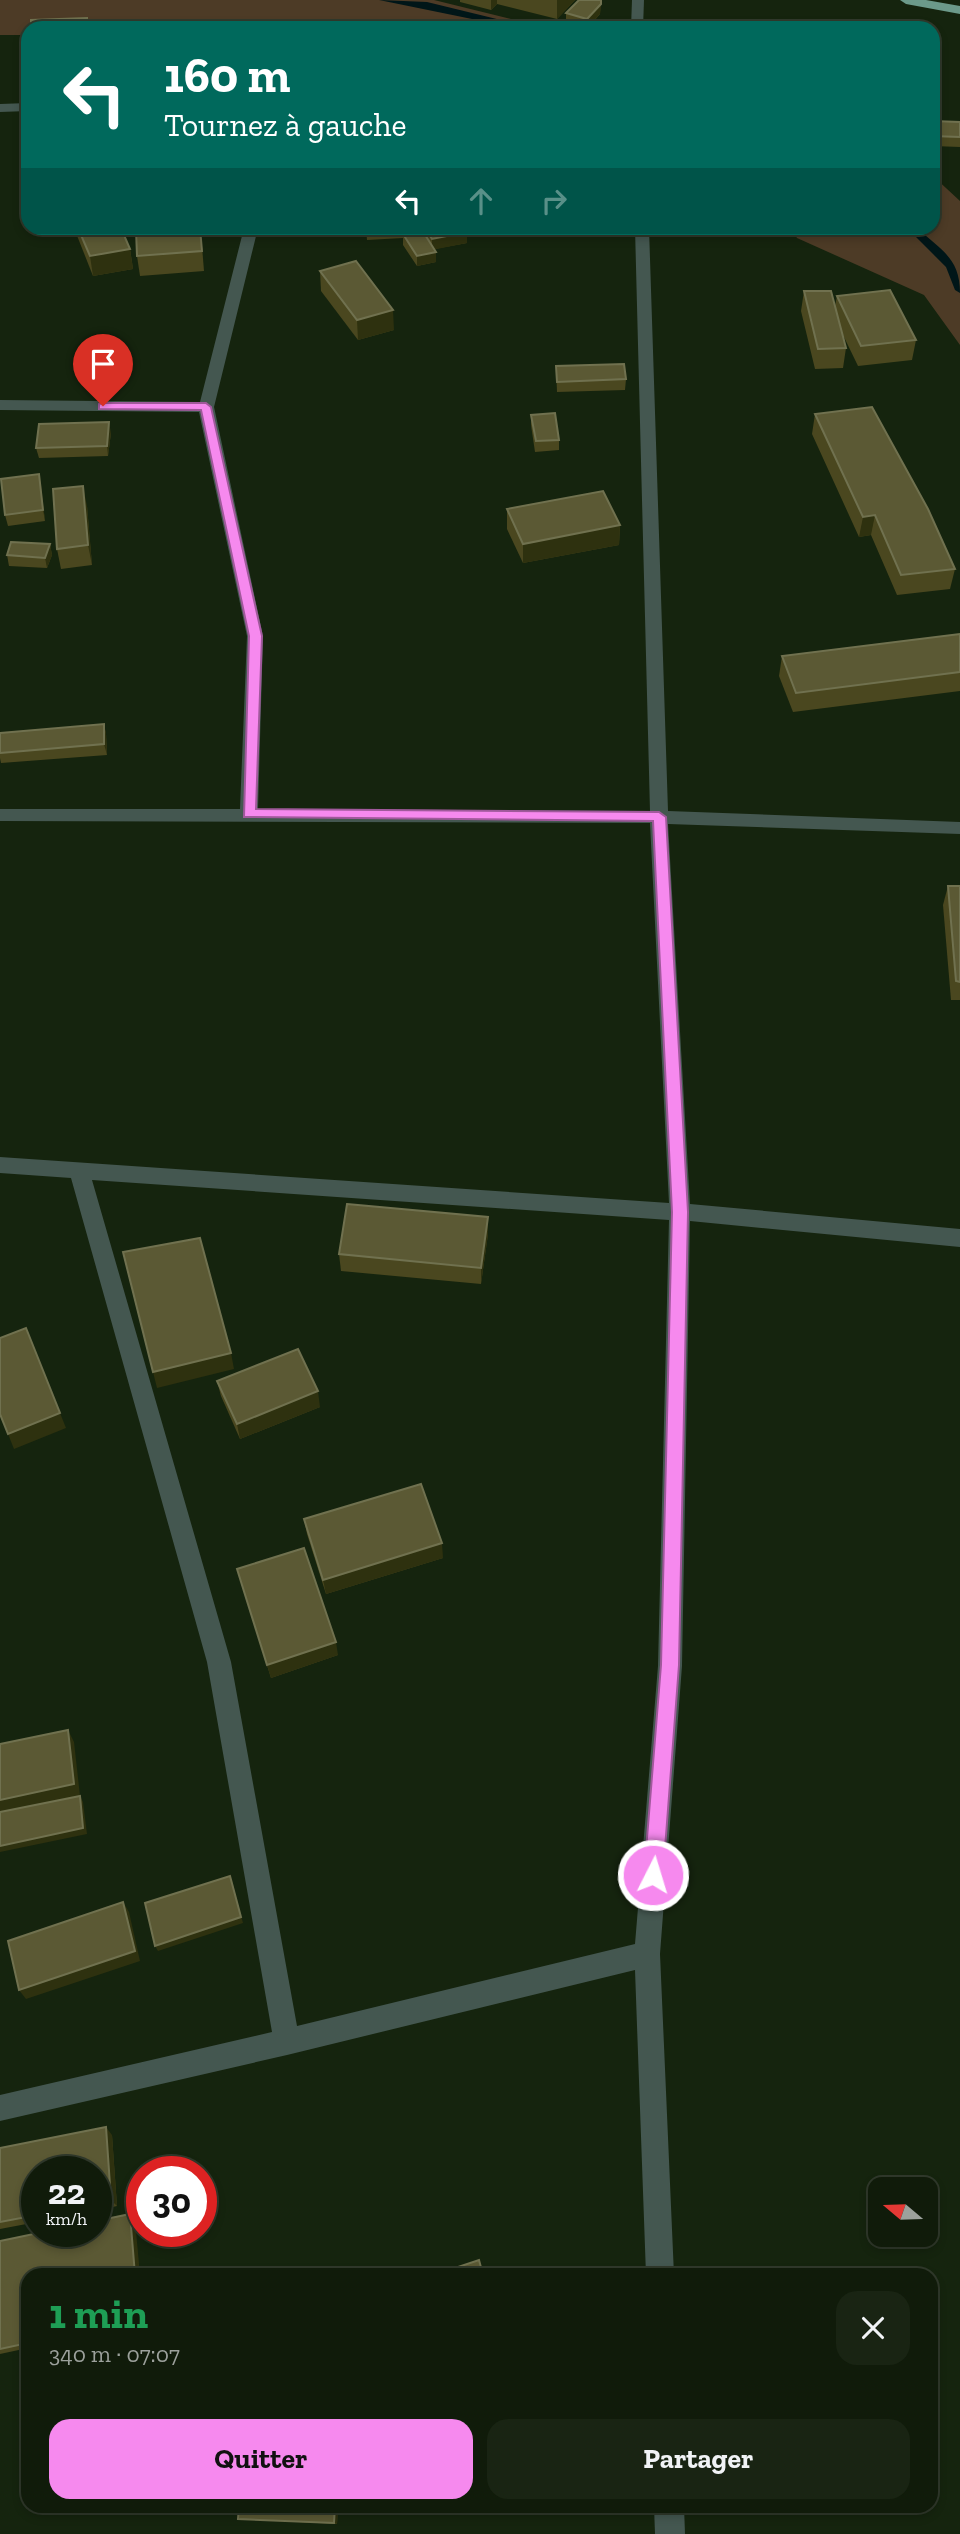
<!DOCTYPE html>
<html lang="fr">
<meta charset="utf-8">
<style>
:root{--surface:#101b0a;--page:#192413;--text:#f1f3f6;--muted:#9ca19c;--line:#30392b;--accent:#f689ee}
body{margin:0;font-family:"Zilla Slab",serif;background:var(--page);color:var(--text);height:100vh;display:flex;flex-direction:column;font-size:26px;white-space:nowrap}
*{box-sizing:border-box;margin:0}
p{font-size:23px;color:var(--muted)}
.icon{flex:none;width:38px;height:38px;fill:none;stroke:currentColor;stroke-width:2;stroke-linecap:round;stroke-linejoin:round}
.map{position:relative;flex:1;overflow:hidden}
.panel{position:absolute;left:21px;top:2268px;width:917px;height:245px;display:flex;flex-direction:column;background:var(--surface);border-radius:21px;box-shadow:0 4px 10px #0003,0 0 0 2px var(--line)}
.panel>*{flex:none}
.banner{position:absolute;left:21px;top:21px;width:919px;height:214px;border-radius:21px;box-shadow:0 4px 10px #0003,0 0 0 2px var(--line);background:#00695c;color:#fff;overflow:hidden}
.needle{width:46px;rotate:289deg}
.fabs{position:absolute;left:868px;top:2177px;display:grid;gap:14px}
.fabs a{display:grid;place-items:center;width:70px;height:70px;border-radius:14px;background:var(--surface);box-shadow:0 4px 10px #0003,0 0 0 2px var(--line);font-size:35px}
.speed{position:absolute;left:21px;top:2156px;display:flex;gap:14px;font-size:35px;font-weight:700;text-align:center}
.speed>*{display:grid;place-content:center;width:91px;height:91px;border-radius:50%;background:var(--surface);box-shadow:0 4px 10px #0003,0 0 0 2px var(--line);line-height:1}
.speed small{font-size:18px;font-weight:400}
.speed .limit{border:10px solid #d22;background:#fff;color:#111}
.pin{position:absolute;display:grid;place-items:center;width:60px;height:60px;color:#fff;margin:-72px -30px;border-radius:50% 50% 50% 0;rotate:-45deg;box-shadow:0 0 7px #0007}
.pin .icon{rotate:45deg}
.me{position:absolute;width:77px;margin:-38px;rotate:5deg;stroke-linejoin:round;filter:drop-shadow(0 0 5px #0008)}
.turn{display:flex;align-items:center;gap:24px;height:147px;padding:0 28px;font-size:32px}
.turn .icon{width:91px;height:91px;stroke-width:2.5}
.turn b{display:block;font-size:49px;line-height:60px}
.lanes{display:flex;align-items:center;height:66px;padding:0 28px;background:#0003;justify-content:center;gap:35px;direction:ltr}
.lanes .off{opacity:.35}
.round{display:grid;place-items:center;flex:none;width:74px;height:74px;border-radius:21px;background:var(--page)}
.summary{display:flex;align-items:center;justify-content:space-between;height:119px;padding:0 28px}
h1{font-size:42px;font-weight:700;line-height:52px;color:#1e9e55}
.cta{display:flex;gap:14px;margin-top:auto;padding:14px 28px}
.cta a{flex:1;height:80px;border-radius:21px;background:var(--accent);color:#111;font-size:28px;font-weight:700;line-height:80px;text-align:center}
.cta a+a{background:var(--page);color:var(--text)}
.map>svg:first-child{display:block}
.green{fill:#4d3b26}
.lines{fill:none;stroke-linecap:round;stroke-linejoin:round}
.stream{fill:#001618;fill-rule:evenodd}
.minor{fill:#445750;fill-rule:evenodd}
.trunk{fill:#6c9a8a;fill-rule:evenodd}
.wall{fill:#4a471f}
.shaded-wall{fill:#2e310f}
.building{fill:#5b5934;stroke:#70714f;stroke-width:2}
.route{fill:#f689ee;stroke:#a0599b;stroke-width:2}
</style>
<div class="map">
<svg width="960" height="2534" viewBox="0 0 960 2534">
<rect width="100%" height="100%" fill="#15240e"/>
<g class="green">
<path d="M0,0h434l113,28h-519v7h-28z"/>
<path d="M933,176l27,25v144l-36,-50 -127,-57 -6,-10h142z"/>
</g>
<g class="lines">
<g class="stream">
<path d="M379,0l48,2 106,26h-17z"/>
<path d="M907,228h10c24,22 43,30 43,65l-5,-3 -9,-23z"/>
</g>
<g class="minor">
<path d="M632,0h12l-1,28h-12z"/>
<path d="M28,103v8l-28,1v-8z"/>
<path d="M244,228h14l-44,179 49,229 -5,173 392,2 -15,-583h14l19,583 292,11v12l-292,-10 22,380 270,25v18l-270,-26 -8,445 -22,288 14,321h-28l-11,-305 -348,85 -287,66v-26l272,-63 -65,-370 -136,-484 -71,-5v-16l669,46 -19,-380 -650,-2v-12h240l7,-173 -48,-224 -199,-2v-10l200,2zM92,1180l577,40 -11,446 -23,278 -338,82 -66,-364z"/>
<path d="M654,2506h30l1,28h-30z"/>
</g>
<path class="trunk" d="M900,0h26l34,6v8l-54,-10z"/>
</g>
<g class="wall">
<path d="M460,0h115l-18,19 -60,-15 -6,6 -31,-8z"/>
<path d="M601,0l-1,14 -12,14h-5l-17,-4v-11z"/>
<path d="M933,121l27,1v25l-27,-1z"/>
<path d="M74,228h47l9,21 3,20 -40,7z"/>
<path d="M366,228h38l1,6 16,-4 -2,-2h45l3,15 -33,6 2,3v10l-19,4 -14,-21v-7l-36,2z"/>
<path d="M202,246l2,25 -64,5 -3,-20z"/>
<path d="M320,271l74,59 -36,10 -37,-49z"/>
<path d="M804,291l31,15 2,-10 79,44 -4,20 -54,6 -15,-31 3,13 -3,20 -28,1 -14,-58z"/>
<path d="M556,366l70,13 -1,11 -68,2z"/>
<path d="M815,414l140,155 -5,20 -53,6 -26,-60 -12,2 -47,-103z"/>
<path d="M531,415l28,25v10l-24,2 -4,-27z"/>
<path d="M111,433l-3,23 -69,2 -3,-10z"/>
<path d="M39,474l6,47 -37,5 -3,-11z"/>
<path d="M87,506l5,59 -31,4 -4,-20z"/>
<path d="M507,509l113,16 -1,20 -96,18 -16,-34z"/>
<path d="M50,544l2,11 -5,13 -38,-2 -2,-11z"/>
<path d="M960,634v57l-167,21 -14,-36 3,-20z"/>
<path d="M104,724l2,10 1,21 -106,8 -1,-5v-25z"/>
<path d="M948,886h12v114h-9l-8,-95z"/>
<path d="M488,1234l-7,50 -140,-13 -2,-17z"/>
<path d="M217,1381l103,26 -80,32 -19,-43z"/>
<path d="M304,1519l139,39 -117,36 -19,-60z"/>
<path d="M237,1569l101,86 -67,23z"/>
<path d="M112,2135l5,71 -21,5v-39h-59v50l-37,7v-81z"/>
<path d="M135,2220l-107,55v73l-28,6v-113z"/>
<path d="M338,2506l-1,18 -99,-5z"/>
</g>
<g class="shaded-wall">
<path d="M491,0h6v4l-6,6z"/>
<path d="M557,0h18l-18,19z"/>
<path d="M601,4l-1,10 -13,14v-9z"/>
<path d="M421,228h32l-27,2 1,2h-6z"/>
<path d="M467,232v11l-35,7v-11z"/>
<path d="M130,249l3,20 -40,7 -3,-20z"/>
<path d="M436,252v10l-19,4v-10z"/>
<path d="M393,310l1,20 -36,10 -1,-20z"/>
<path d="M109,422l2,11 -3,23 -1,-10z"/>
<path d="M39,474l2,11 4,36 -2,-11z"/>
<path d="M83,486l4,20 5,59 -4,-20z"/>
<path d="M875,515l-4,20 -12,2 4,-20z"/>
<path d="M620,525l-1,20 -96,18v-19z"/>
<path d="M50,544l2,11 -5,13 -2,-10z"/>
<path d="M104,724l2,10 1,21 -3,-11z"/>
<path d="M488,1217v17l-7,50v-16z"/>
<path d="M231,1353l3,16 -77,19 -4,-16z"/>
<path d="M318,1391l2,16 -80,32 -3,-15z"/>
<path d="M60,1413l6,15 -52,21 -6,-15z"/>
<path d="M442,1543l1,15 -117,36 -3,-14z"/>
<path d="M336,1642l2,13 -67,23 -4,-13z"/>
<path d="M68,1730l6,12 6,54 -80,17v-13z"/>
<path d="M80,1796l3,6 4,32 -87,18v-6z"/>
<path d="M232,1881l11,42 -85,28 -3,-5z"/>
<path d="M123,1902l6,10 11,49 -114,38 -7,-9z"/>
<path d="M106,2127l6,8 5,71 -6,-6z"/>
<path d="M130,2214l5,6 5,55h-5z"/>
<path d="M335,2506h3l-1,18 -3,-1z"/>
</g>
<g class="building">
<path d="M579,0h22v4l-14,15 -21,-6z"/>
<path d="M87,18v10h-56v-8z"/>
<path d="M933,121l27,1v15l-27,-1z"/>
<path d="M78,228h43l9,21 -40,7z"/>
<path d="M173,228h27l2,23 -65,5 -1,-26z"/>
<path d="M437,228h27l3,4 -35,7 -6,-9z"/>
<path d="M422,230l14,22 -19,4 -14,-22z"/>
<path d="M356,261l37,49 -36,10 -37,-49z"/>
<path d="M890,290l26,50 -55,6 -24,-50z"/>
<path d="M804,291h27l15,57 -28,1z"/>
<path d="M624,364l2,15 -69,3 -1,-16z"/>
<path d="M872,407l56,102 27,60 -54,6 -26,-60 -12,2 -48,-103z"/>
<path d="M555,413l4,27 -23,1 -5,-26z"/>
<path d="M109,422l-2,24 -71,2 3,-24z"/>
<path d="M39,474l4,36 -38,5 -4,-36z"/>
<path d="M83,486l5,59 -31,4 -4,-60z"/>
<path d="M603,491l17,34 -97,19 -16,-35z"/>
<path d="M11,542l39,2 -5,14 -38,-3z"/>
<path d="M960,634v38l-164,21 -14,-37z"/>
<path d="M104,724v20l-104,9v-20z"/>
<path d="M948,886h12v96l-4,-1z"/>
<path d="M347,1204l141,13 -7,51 -142,-14z"/>
<path d="M200,1238l31,115 -78,19 -30,-120z"/>
<path d="M26,1328l34,85 -52,21 -8,-20v-76z"/>
<path d="M298,1349l20,42 -81,33 -20,-43z"/>
<path d="M421,1484l21,59 -119,37 -19,-61z"/>
<path d="M304,1548l32,94 -69,23 -30,-96z"/>
<path d="M68,1730l6,54 -74,16v-56z"/>
<path d="M80,1796l3,32 -83,18v-34z"/>
<path d="M230,1876l11,41 -86,29 -10,-43z"/>
<path d="M123,1902l12,49 -116,39 -11,-49z"/>
<path d="M106,2127l5,73 -15,3v-31h-59v43l-37,7v-74z"/>
<path d="M130,2214l5,61h-107v68l-28,6v-108l48,-10h48v-10z"/>
<path d="M479,2260l4,15h-49z"/>
<path d="M239,2506h96l-1,17 -96,-4z"/>
</g>
<path class="route" d="M103,403h103l5,4 51,229 -6,173 403,3 7,5 22,395 -9,453 -16,210 -3,7 -7,3 -6,-3 -3,-7 17,-210 11,-453 -19,-391 -409,-4 5,-181 -48,-226 -102,-1v-5z"/>
</svg>
<div class="fabs">
<a><svg class="needle" viewBox="-14 -14 28 28"><path d="M0-13l5 13h-10z" fill="#e53935"/><path d="M0 13l5-13h-10z" fill="#9ca19c"/></svg></a>
</div>
<div class="speed"><div>22<small>km/h</small></div><div class="limit">30</div></div>
<div class="pin" style="left:103px;top:406px;background:#d93025"><svg class="icon" aria-label="arrive" viewBox="0 0 24 24"><path d="M6 21V4h12l-3 4 3 4H6"/></svg></div>
<svg class="me" style="left:653px;top:1875px" viewBox="-20 -20 40 40"><circle r="17" fill="#f689ee" stroke="#fff" stroke-width="3"/><path d="M0-11L8 9 0 5-8 9z" fill="#fff"/></svg>
<div class="banner">
<div class="turn"><svg class="icon" aria-label="left" viewBox="0 0 24 24"><path d="M17 20v-9H6M10 6l-5 5 5 5"/></svg><div><b>160 m</b>Tournez à gauche</div></div>
<div class="lanes"><svg class="icon" aria-label="left" viewBox="0 0 24 24"><path d="M17 20v-9H6M10 6l-5 5 5 5"/></svg><svg class="icon off" aria-label="ahead" viewBox="0 0 24 24"><path d="M12 20V5M6 11l6-6 6 6"/></svg><svg class="icon off" aria-label="right" viewBox="0 0 24 24"><path d="M7 20v-9h11M14 6l5 5-5 5"/></svg></div>
</div>
<section class="panel">
<div class="summary"><div><h1>1 min</h1><p>340 m · 07:07</p></div><a class="round"><svg class="icon" aria-label="close" viewBox="0 0 24 24"><path d="M6 6l12 12M18 6L6 18"/></svg></a></div>
<div class="cta"><a>Quitter</a><a>Partager</a></div>
</section>
</div>
